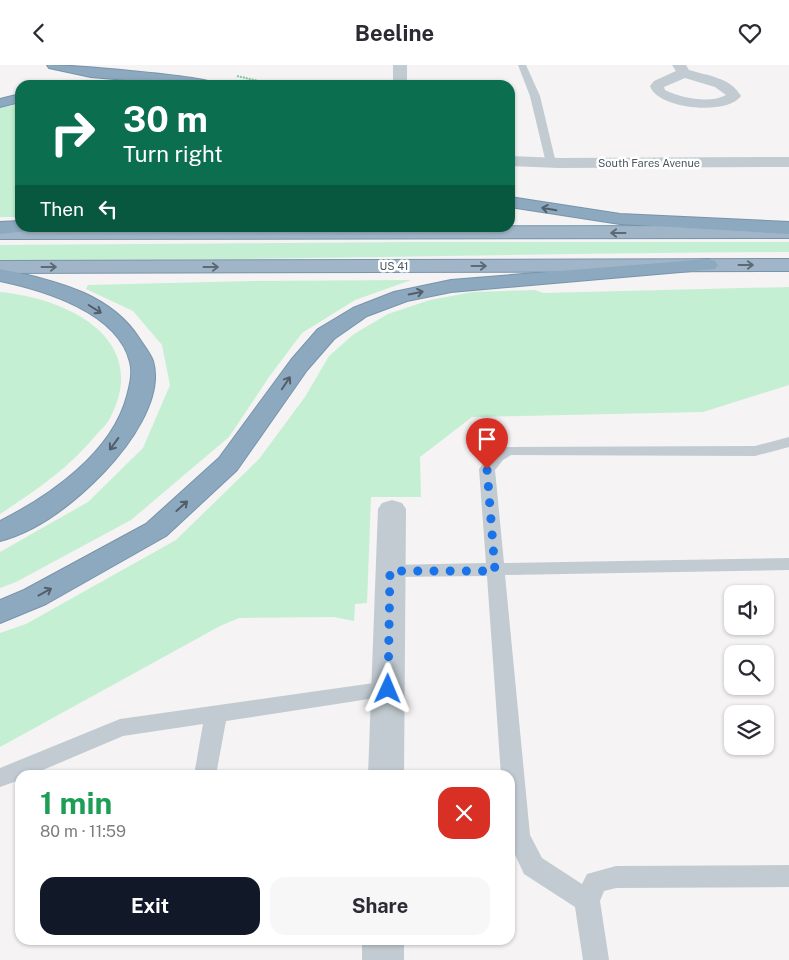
<!DOCTYPE html>
<meta charset="utf-8">
<style>
:root{--surface:#fff;--page:#f7f7f7;--text:#2b2b33;--muted:#7c7c81;--accent:#111827}
body{margin:0;font-family:"Public Sans",sans-serif;background:var(--page);color:var(--text);height:100vh;display:flex;flex-direction:column;font-size:19px;white-space:nowrap}
*{box-sizing:border-box;margin:0}
p{font-size:16px;color:var(--muted)}
.icon{flex:none;width:28px;height:28px;fill:none;stroke:currentColor;stroke-width:2;stroke-linecap:round;stroke-linejoin:round}
.map{position:relative;flex:1;overflow:hidden}
.details{position:absolute;left:15px;top:705px;width:500px;height:175px;display:flex;flex-direction:column;background:var(--surface);border-radius:15px;box-shadow:0 1px 4px #0004}
.details>*{flex:none}
.guide{position:absolute;left:15px;top:15px;width:500px;height:152px;border-radius:15px;box-shadow:0 1px 4px #0004;background:#0b6e4f;color:#fff;overflow:hidden}
.controls{position:absolute;left:724px;top:520px;display:grid;gap:10px}
.controls a{display:grid;place-items:center;width:50px;height:50px;border-radius:10px;background:var(--surface);box-shadow:0 1px 4px #0004;font-size:25px}
.pin{position:absolute;display:grid;place-items:center;width:42px;height:42px;color:#fff;margin:-51px -21px;border-radius:50% 50% 50% 0;rotate:-45deg;box-shadow:0 0 5px #0007}
.pin .icon{rotate:45deg}
.me{position:absolute;width:55px;margin:-28px;rotate:1deg;stroke-linejoin:round;filter:drop-shadow(0 0 4px #0008)}
.turn{display:flex;align-items:center;gap:18px;height:105px;padding:0 25px;font-size:22px}
.turn .icon{width:65px;height:65px;stroke-width:2.5}
.turn b{display:block;font-size:35px;line-height:42px}
.then{display:flex;align-items:center;height:48px;padding:0 25px;background:#0003;gap:10px;font-size:19px}
.round{display:grid;place-items:center;flex:none;width:52px;height:52px;border-radius:15px;background:var(--page)}
.overview{display:flex;align-items:center;justify-content:space-between;height:85px;padding:0 25px}
h1{font-size:30px;font-weight:700;line-height:38px;color:#1e9e55}
.action{display:flex;gap:10px;margin-top:auto;padding:10px 25px}
.action a{flex:1;height:58px;border-radius:15px;background:var(--accent);color:#fff;font-size:20px;font-weight:700;line-height:58px;text-align:center}
.action a+a{background:var(--page);color:var(--text)}
header{display:flex;justify-content:space-between;align-items:center;height:65px;padding:0 25px;background:var(--surface);font-size:22px;font-weight:700}
.map>svg:first-child{display:block}
.green{fill:#c4efd2}
.lines{fill:none;stroke-linecap:round;stroke-linejoin:round}
.trunk-casing{stroke:#7894ab;stroke-width:2}
.motorway-casing{stroke:#7894ab;stroke-width:2}
.path{stroke:#7dcc9f;stroke-width:2;stroke-dasharray:2 1;stroke-linecap:butt}
.service{fill:#c1cbd1;fill-rule:evenodd}
.minor{fill:#c1cbd1;fill-rule:evenodd}
.trunk{fill:#a0b6c8;fill-rule:evenodd}
.motorway{fill:#8da9bf;fill-rule:evenodd}
.oneway{stroke:#525f6a}
.oneway2{stroke:#5c6a75}
.route{stroke:#1a73e8;stroke-width:9;stroke-dasharray:0 16.2}
.labels{text-anchor:middle;stroke-width:5;stroke-linejoin:round;paint-order:stroke}
.far-street-label{font-size:11px;fill:#4b5760;stroke:#fff}
</style>
<header><svg class="icon" aria-label="back" viewBox="0 0 24 24"><path d="M15 5l-7 7 7 7"/></svg>Beeline<svg class="icon" aria-label="heart" viewBox="0 0 24 24"><path d="M12 20l-8-8c-3-5 5-10 8-4 3-6 11-1 8 4z"/></svg></header>
<div class="map">
<svg width="789" height="895" viewBox="0 0 789 895">
<rect width="100%" height="100%" fill="#f5f3f3"/>
<g class="green">
<path d="M20,39v113h-20v-109z"/>
<path d="M414,177h375v10c-263,1 -526,9 -789,8v-15z"/>
<path d="M411,215l-56,20 -53,33 -33,44 -40,60 -98,83 -115,62 -16,6v-36l88,-50 55,-54 27,-63 -8,-40 -29,-34 -47,-22 2,-4 164,-4z"/>
<path d="M789,222v98l-86,27 -231,5 -52,40 1,40h-50l-4,106 -12,1 -1,17 -20,-4 -95,1 -19,8 -220,121v-114l26,-9 150,-84 83,-81 46,-62 24,-41 25,-22 34,-20 42,-14 43,-8 62,-2 8,3z"/>
<path d="M0,227c66,6 152,46 110,126 -3,6 -9,12 -14,17 -27,33 -61,56 -96,79z"/>
</g>
<g class="lines">
<defs>
<g id="trunk">
<path d="M789,161v12l-789,1v-12z"/>
<path d="M789,194v12l-789,2v-12z"/>
</g>
<g id="motorway">
<path d="M47,0c20,0 166,11 173,20h-35l-94,-8 -42,-9z"/>
<path d="M20,29v8l-20,5v-8z"/>
<path d="M510,132l110,17 169,8v12l-169,-10 -110,-17z"/>
<path d="M20,156v6h9l-2,4 -27,3v-12z"/>
<path d="M708,194l7,2 3,4 -3,4 -264,23 -44,9 -40,15 -33,23 -27,31 -70,100 -71,66 -120,68 -46,19v-23l24,-10 122,-66 73,-66 72,-98 27,-31 35,-21 41,-16 57,-12z"/>
<path d="M0,204c28,6 57,12 84,24 22,10 42,25 55,45 5,8 11,15 14,23 11,38 -25,86 -49,111 -28,29 -65,59 -104,69v-20c50,-25 112,-68 127,-125 3,-11 6,-23 3,-34 -12,-50 -87,-72 -130,-81z"/>
</g>
</defs>
<use href="#trunk" class="trunk-casing"/>
<use href="#motorway" class="motorway-casing"/>
<path class="path" d="M237,11l39,9"/>
<g class="service">
<path d="M518,0h8l14,31 16,67 -1,2 -4,1 -5,-3 -16,-67z"/>
<path d="M789,372v10l-34,9 -244,-1 -8,5 -8,10 9,93 285,-5v12l-284,5 25,260 12,23 40,26 5,-10 29,-8 173,-1v22l-173,1 -12,3 -4,10 9,59h-26l-8,-53 -51,-33 -14,-30v-69h-9l-14,-199 -97,1 -7,-2 -2,-4 2,-4 7,-2 96,-2 -7,-94 12,-15 11,-7 253,-1z"/>
<path d="M388,616l7,2 4,6 -4,6 -169,26 -10,54h-22l9,-51 -80,12 -92,39h-11v5l-20,7v-19l120,-49z"/>
</g>
<g class="minor">
<rect x="393" y="0" width="14" height="20"/>
<path d="M672,0h14l3,5c19,6 41,7 52,26 -14,20 -84,13 -91,-10l4,-5 22,-10zM685,13l30,9 11,8c-16,9 -45,3 -61,-5l-1,-3z"/>
<path d="M510,91l49,2 230,-1v10l-230,1 -49,-2z"/>
<path d="M392,435l10,3 4,6 -2,266h-36l10,-266 4,-6z"/>
<rect x="362" y="875" width="42" height="20"/>
</g>
<use href="#trunk" class="trunk"/>
<use href="#motorway" class="motorway"/>
</g>
<defs><path id="oneway-shaft" d="M-6 0H5M1.5-3L5.5 0L1.5 3" fill="none" stroke-width="1.6" stroke-linecap="round" stroke-linejoin="round" transform="scale(1.25)"/></defs>
<g class="oneway">
<use href="#oneway-shaft" transform="translate(549 144) rotate(-170)"/>
<use href="#oneway-shaft" transform="translate(416 228) rotate(-12)"/>
<use href="#oneway-shaft" transform="translate(95 244) rotate(32)"/>
<use href="#oneway-shaft" transform="translate(286 318) rotate(-56)"/>
<use href="#oneway-shaft" transform="translate(114 379) rotate(126)"/>
<use href="#oneway-shaft" transform="translate(182 441) rotate(-42)"/>
<use href="#oneway-shaft" transform="translate(45 527) rotate(-29)"/>
</g>
<g class="oneway2">
<use href="#oneway-shaft" transform="translate(618 168) rotate(180)"/>
<use href="#oneway-shaft" transform="translate(746 200)"/>
<use href="#oneway-shaft" transform="translate(479 201)"/>
<use href="#oneway-shaft" transform="translate(49 202)"/>
<use href="#oneway-shaft" transform="translate(211 202)"/>
</g>
<g class="lines">
<path class="route" d="M388,624l2,-118h105l-8,-102"/>
</g>
<g class="labels">
<g class="far-street-label">
<text x="649" y="102">South Fares Avenue</text>
<text x="394" y="205">US 41</text>
</g>
</g>
</svg>
<div class="controls">
<a><svg class="icon" aria-label="sound" viewBox="0 0 24 24"><path d="M4 9h4l5-4v14l-5-4H4zM17 9q2 3 0 6"/></svg></a>
<a><svg class="icon" aria-label="search" viewBox="0 0 24 24"><circle cx="10" cy="10" r="6"/><path d="M15 15l6 6"/></svg></a>
<a><svg class="icon" aria-label="layers" viewBox="0 0 24 24"><path d="M12 4l9 5-9 5-9-5zM3 14l9 5 9-5"/></svg></a>
</div>
<div class="pin" style="left:487px;top:404px;background:#d93025"><svg class="icon" aria-label="arrive" viewBox="0 0 24 24"><path d="M6 21V4h12l-3 4 3 4H6"/></svg></div>
<svg class="me" style="left:388px;top:624px" viewBox="-20 -20 40 40"><path d="M0-17L14 15 0 8-14 15z" fill="#1a73e8" stroke="#fff" stroke-width="4"/></svg>
<div class="guide">
<div class="turn"><svg class="icon" aria-label="right" viewBox="0 0 24 24"><path d="M7 20v-9h11M14 6l5 5-5 5"/></svg><div><b>30 m</b>Turn right</div></div>
<div class="then">Then<svg class="icon" aria-label="left" viewBox="0 0 24 24"><path d="M17 20v-9H6M10 6l-5 5 5 5"/></svg></div>
</div>
<section class="details">
<div class="overview"><div><h1>1 min</h1><p>80 m · 11:59</p></div><a class="round" style="background:#d93025;color:#fff"><svg class="icon" aria-label="close" viewBox="0 0 24 24"><path d="M6 6l12 12M18 6L6 18"/></svg></a></div>
<div class="action"><a>Exit</a><a>Share</a></div>
</section>
</div>
